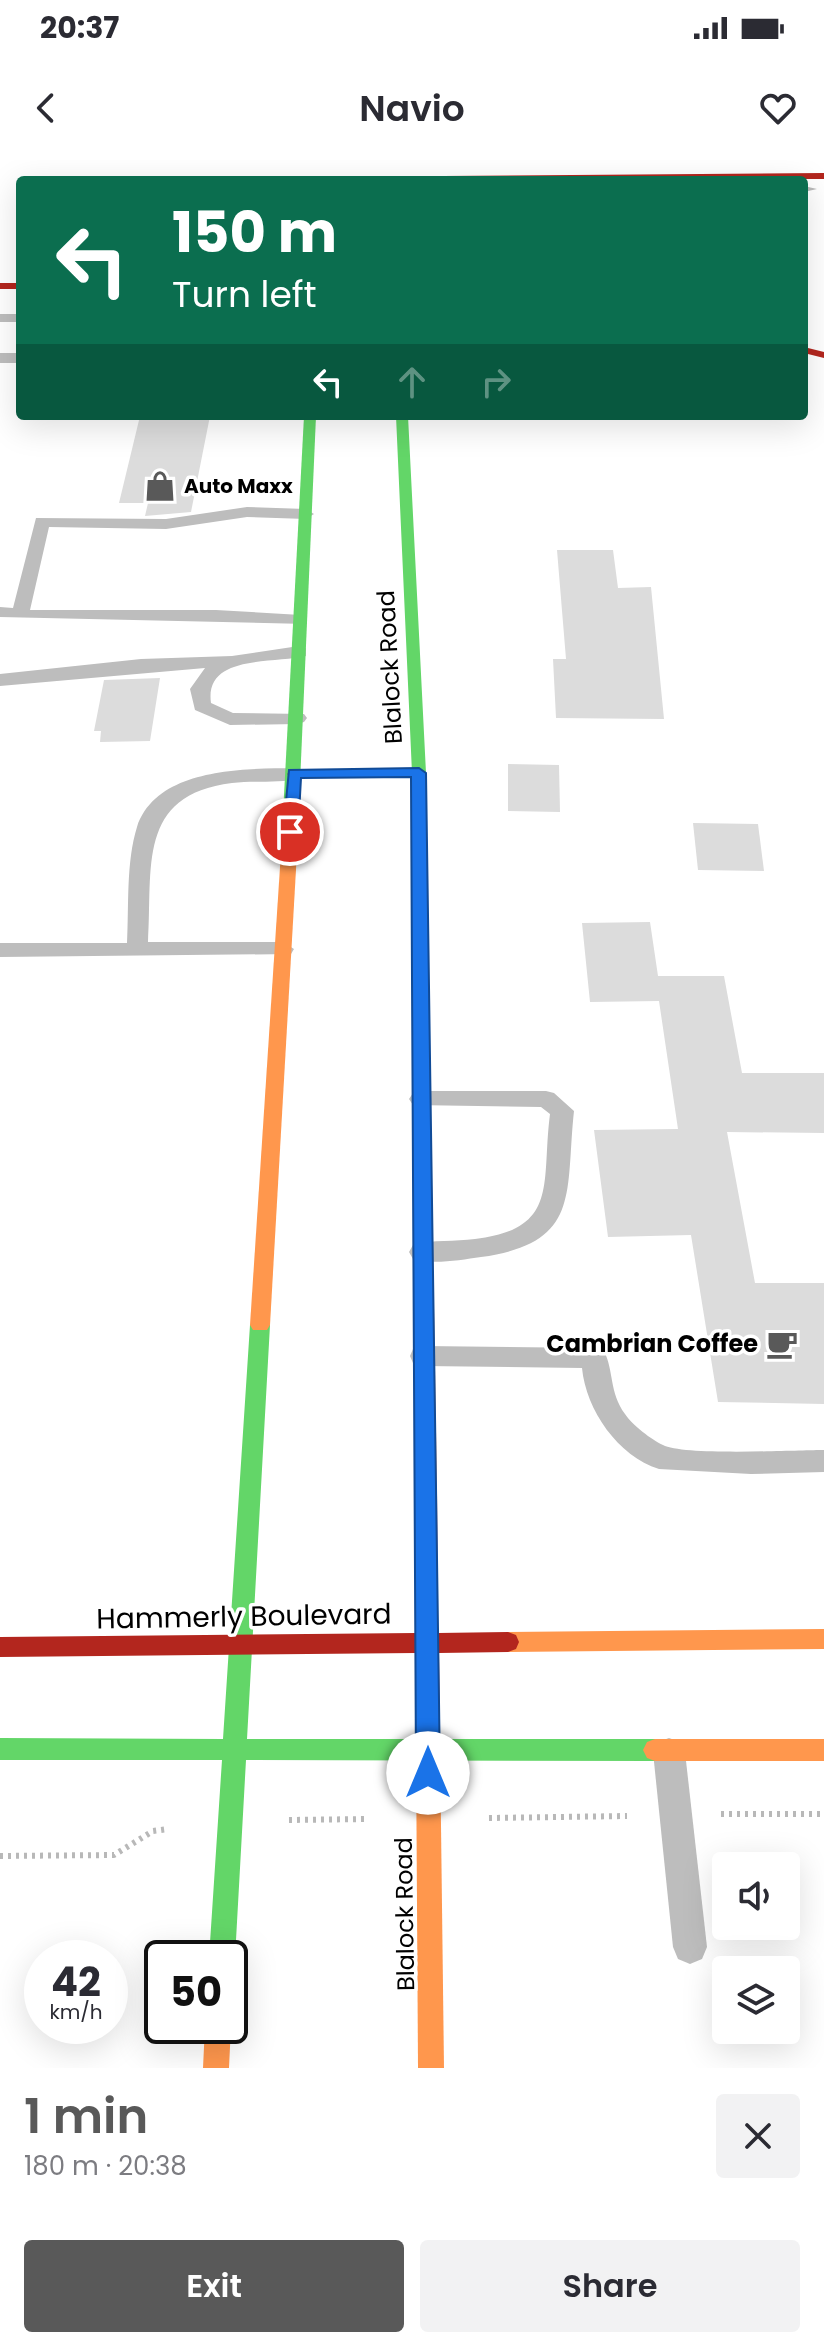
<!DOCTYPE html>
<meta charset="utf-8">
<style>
:root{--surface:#fff;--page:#f2f2f3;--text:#2b2b33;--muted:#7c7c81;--accent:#595959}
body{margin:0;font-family:Poppins,sans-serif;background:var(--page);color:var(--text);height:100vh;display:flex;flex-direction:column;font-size:30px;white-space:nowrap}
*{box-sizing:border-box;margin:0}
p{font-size:26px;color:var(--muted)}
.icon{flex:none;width:44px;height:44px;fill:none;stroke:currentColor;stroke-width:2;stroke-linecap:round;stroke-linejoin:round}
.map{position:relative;height:1908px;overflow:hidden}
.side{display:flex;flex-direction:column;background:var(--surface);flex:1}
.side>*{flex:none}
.guide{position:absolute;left:16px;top:16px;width:792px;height:244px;border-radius:8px;box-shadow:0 8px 32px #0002;background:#0b6e4f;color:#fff;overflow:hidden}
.tools{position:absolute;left:712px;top:1692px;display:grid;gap:16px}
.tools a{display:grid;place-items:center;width:88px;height:88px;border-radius:8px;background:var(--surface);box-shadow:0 8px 32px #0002;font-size:40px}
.speed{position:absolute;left:24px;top:1780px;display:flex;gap:16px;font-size:40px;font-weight:700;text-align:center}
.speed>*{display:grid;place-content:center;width:104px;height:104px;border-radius:50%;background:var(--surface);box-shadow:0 8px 32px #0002;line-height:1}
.speed small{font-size:20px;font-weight:400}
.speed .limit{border:4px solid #111;border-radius:12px;background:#fff;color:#111}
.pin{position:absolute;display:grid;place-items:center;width:68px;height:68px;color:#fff;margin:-34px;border:4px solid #fff;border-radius:50%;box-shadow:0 2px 8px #0007}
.me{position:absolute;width:88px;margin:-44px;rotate:0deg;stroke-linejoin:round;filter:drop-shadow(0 0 6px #0008)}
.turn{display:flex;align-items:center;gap:28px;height:168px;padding:0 24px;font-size:36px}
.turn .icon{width:104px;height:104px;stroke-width:2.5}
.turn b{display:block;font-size:56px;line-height:68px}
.lanes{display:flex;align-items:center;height:76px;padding:0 24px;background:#0003;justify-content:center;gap:40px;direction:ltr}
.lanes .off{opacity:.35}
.round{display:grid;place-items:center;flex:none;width:84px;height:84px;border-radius:8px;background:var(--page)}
.headline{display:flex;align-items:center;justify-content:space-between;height:136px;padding:0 24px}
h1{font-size:48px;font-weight:600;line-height:60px;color:var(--accent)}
.action{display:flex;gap:16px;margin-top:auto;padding:16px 24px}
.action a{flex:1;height:92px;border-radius:8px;background:var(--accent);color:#fff;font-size:32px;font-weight:600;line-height:92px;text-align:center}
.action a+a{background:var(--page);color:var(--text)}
.status{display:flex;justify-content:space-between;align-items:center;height:56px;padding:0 40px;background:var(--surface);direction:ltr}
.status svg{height:22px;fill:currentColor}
header{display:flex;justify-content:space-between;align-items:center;height:104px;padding:0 24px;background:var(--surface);font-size:36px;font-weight:600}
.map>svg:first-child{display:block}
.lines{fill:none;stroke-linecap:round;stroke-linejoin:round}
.stream{fill:#bababa;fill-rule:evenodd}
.building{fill:#dcdcdc}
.path{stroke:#b8b8b8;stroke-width:6;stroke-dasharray:3 5;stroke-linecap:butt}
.lane{fill:#bdbdbd;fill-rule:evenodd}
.fast{fill:#63d668;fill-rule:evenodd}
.slow{fill:#ff974d;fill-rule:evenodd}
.jam{fill:#b3261e;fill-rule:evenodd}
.route{fill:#1a73e8;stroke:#114b97;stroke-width:2}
.labels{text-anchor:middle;stroke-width:7;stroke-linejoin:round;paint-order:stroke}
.far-poi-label{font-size:20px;font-weight:bold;fill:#000;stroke:#fff;text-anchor:start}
.street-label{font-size:24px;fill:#000;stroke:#fff}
.poi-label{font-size:24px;font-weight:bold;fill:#000;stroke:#fff;text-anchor:end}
.near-street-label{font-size:28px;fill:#000;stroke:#fff}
</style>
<div class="status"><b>20:37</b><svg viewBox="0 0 49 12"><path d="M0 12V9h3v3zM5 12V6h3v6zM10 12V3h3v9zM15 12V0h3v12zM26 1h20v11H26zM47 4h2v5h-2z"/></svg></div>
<header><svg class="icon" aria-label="back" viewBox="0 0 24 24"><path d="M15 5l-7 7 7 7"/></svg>Navio<svg class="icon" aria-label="heart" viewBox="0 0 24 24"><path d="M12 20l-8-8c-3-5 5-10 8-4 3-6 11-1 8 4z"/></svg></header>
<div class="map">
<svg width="824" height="1908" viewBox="0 0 824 1908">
<rect width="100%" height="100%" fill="#fff"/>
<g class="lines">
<path class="stream" d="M804,26l13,3 -13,3z"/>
</g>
<g class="building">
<path d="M140,256h70l-19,96 -46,4 3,-13h-29z"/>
<path d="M557,390h56l5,38 33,-1 13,132 -108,-1 -3,-59h13z"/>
<path d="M160,518l-10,63 -50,1 1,-11h-7l10,-51z"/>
<path d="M508,604l51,1 1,47 -52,-1z"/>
<path d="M693,663l65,1 6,47 -66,-1z"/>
<path d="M650,762l8,54h66l18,97h82v60l-97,-1 28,151h69v121l-106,-2 -27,-167 -83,2 -14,-107 84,-1 -19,-128 -69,1 -8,-79z"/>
</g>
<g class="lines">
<g class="path">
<path d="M721,1654h103"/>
<path d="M489,1658l138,-2"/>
<path d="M289,1660l78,-1"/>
<path d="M0,1696l114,-1 39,-24 15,-2"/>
</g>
<g class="lane">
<rect x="0" y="154" width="20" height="8"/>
<rect x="0" y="193" width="20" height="10"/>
<path d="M247,347l59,2 8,5 -8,5 -59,-2 -81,12 -117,-2 -19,83h186l85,5 6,1v8l-307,-7v-10l13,1 23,-90 130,1z"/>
<path d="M299,486l7,2v8c-32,8 -102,-2 -95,47l22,10 71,1 3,4 -3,4 -7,2 -67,1 -35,-15 -5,-21 15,-21 -205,18v-12l141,-15 91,-3z"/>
<path d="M294,608l10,6 -3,4c-22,6 -46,2 -69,5 -96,12 -79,85 -84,159h135l11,7 -3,5 -291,3v-14h127c2,-37 -1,-81 10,-116 20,-60 108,-58 157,-59z"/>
<path d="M421,931h125l8,2 20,18c-9,82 8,132 -93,146 -21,3 -48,8 -68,2l-4,-7 4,-7c20,-6 42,-3 62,-6 85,-10 66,-56 75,-125l-9,-7 -128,-2 -4,-6 4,-6z"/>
<path d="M423,1186l171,2 10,3c10,20 5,41 21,63 7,11 27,26 38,31 20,11 133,5 161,5v22l-73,2 -92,-5c-41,-13 -73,-59 -77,-101l-159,-2 -10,-3 -3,-7 3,-7z"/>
<path d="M669,1578l11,4 5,10 22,195 -5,12 -12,5 -12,-5 -5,-12 -20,-195 5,-10z"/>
</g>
<g class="fast">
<path d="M304,256h12l-19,436 -8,5 -8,-5z"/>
<path d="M396,256h12l18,357 2,162 -8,5 -8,-5v-162z"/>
<path d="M260,1157l7,3 3,5 -23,414h408l8,3 4,8 -4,8 -8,3 -409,-1 -11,198 -5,9v-9h-21l13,-198h-222v-22l223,1 27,-414 3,-5z"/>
</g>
<g class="slow">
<path d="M289,687l8,5 -27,473 -3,5h-14l-3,-5 31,-473z"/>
<path d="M420,770l8,5 9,559 -3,6 -8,3 -8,-3 -3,-6 -3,-559z"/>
<path d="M824,1469v20l-316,3 -8,-3 -3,-7 3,-7 8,-3z"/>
<path d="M428,1573l8,3 4,8 4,324h-26l-2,-324 4,-8z"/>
<path d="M655,1579h169v22h-169l-8,-3 -4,-8 4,-8z"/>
<path d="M230,1863l1,3 -2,42h-26l2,-42h25z"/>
</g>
<g class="jam">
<path d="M824,13v6l-518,1 5,-3z"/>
<rect x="0" y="123" width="20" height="6"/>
<path d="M804,187l20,5v6l-20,-5z"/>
<path d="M419,609l7,4 -2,3 -130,2 -7,-4 7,-4z"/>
<path d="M426,1325l8,3 3,6 1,139 70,-1 8,3 3,7 -3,7 -8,3 -69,1 1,91 -4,8 -8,3 -8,-3 -4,-8v-91l-416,4v-20l416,-4 -1,-139 3,-6z"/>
</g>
</g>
<path class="route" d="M419,608l7,5 14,1000 -4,8 -8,4 -9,-4 -3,-8 -5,-996 -110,1 -3,54 -8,5 -7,-5 6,-62z"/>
<defs>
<symbol id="shop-bare" viewBox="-9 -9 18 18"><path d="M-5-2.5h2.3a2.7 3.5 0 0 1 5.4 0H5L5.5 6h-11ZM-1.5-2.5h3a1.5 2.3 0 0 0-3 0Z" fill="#595959" stroke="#fff" stroke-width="2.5" paint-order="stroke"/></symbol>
<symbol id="cafe-bare" viewBox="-9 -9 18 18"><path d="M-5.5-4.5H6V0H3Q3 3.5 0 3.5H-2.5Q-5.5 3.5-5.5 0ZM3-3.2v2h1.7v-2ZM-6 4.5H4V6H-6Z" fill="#595959" stroke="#fff" stroke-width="2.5" paint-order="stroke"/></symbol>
</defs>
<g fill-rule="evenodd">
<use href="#shop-bare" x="138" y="304" width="44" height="44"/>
<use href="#cafe-bare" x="760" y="1162" width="44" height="44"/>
</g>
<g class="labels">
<g class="far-poi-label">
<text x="184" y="333">Auto Maxx</text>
</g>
<g class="street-label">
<text transform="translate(390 507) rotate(-93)" y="8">Blalock Road</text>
<text transform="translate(405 1754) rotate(-91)" y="8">Blalock Road</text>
</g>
<g class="poi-label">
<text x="758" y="1192">Cambrian Coffee</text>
</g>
<g class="near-street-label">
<text transform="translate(244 1456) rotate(-1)" y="10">Hammerly Boulevard</text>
</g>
</g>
</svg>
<div class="tools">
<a><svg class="icon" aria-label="sound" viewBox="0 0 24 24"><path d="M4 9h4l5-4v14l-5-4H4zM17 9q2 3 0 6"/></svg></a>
<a><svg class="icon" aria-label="layers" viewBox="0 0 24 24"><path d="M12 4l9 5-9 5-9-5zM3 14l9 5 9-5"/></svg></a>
</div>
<div class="speed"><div>42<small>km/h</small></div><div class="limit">50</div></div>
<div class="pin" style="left:290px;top:672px;background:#d93025"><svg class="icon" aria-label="arrive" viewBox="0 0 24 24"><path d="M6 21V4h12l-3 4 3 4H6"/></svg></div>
<svg class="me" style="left:428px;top:1613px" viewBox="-20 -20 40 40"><circle r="19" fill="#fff"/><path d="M0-13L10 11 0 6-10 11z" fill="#1a73e8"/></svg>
<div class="guide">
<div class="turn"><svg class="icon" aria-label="left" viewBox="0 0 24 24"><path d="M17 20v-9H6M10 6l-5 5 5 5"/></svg><div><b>150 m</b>Turn left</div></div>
<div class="lanes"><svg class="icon" aria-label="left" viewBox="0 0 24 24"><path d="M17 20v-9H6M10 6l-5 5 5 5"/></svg><svg class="icon off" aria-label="ahead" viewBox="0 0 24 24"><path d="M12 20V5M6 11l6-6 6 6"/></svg><svg class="icon off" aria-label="right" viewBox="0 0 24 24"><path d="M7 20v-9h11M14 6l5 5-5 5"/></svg></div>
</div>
</div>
<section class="side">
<div class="headline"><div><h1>1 min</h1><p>180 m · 20:38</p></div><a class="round"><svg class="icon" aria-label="close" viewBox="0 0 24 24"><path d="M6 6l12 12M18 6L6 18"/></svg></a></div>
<div class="action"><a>Exit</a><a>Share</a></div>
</section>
